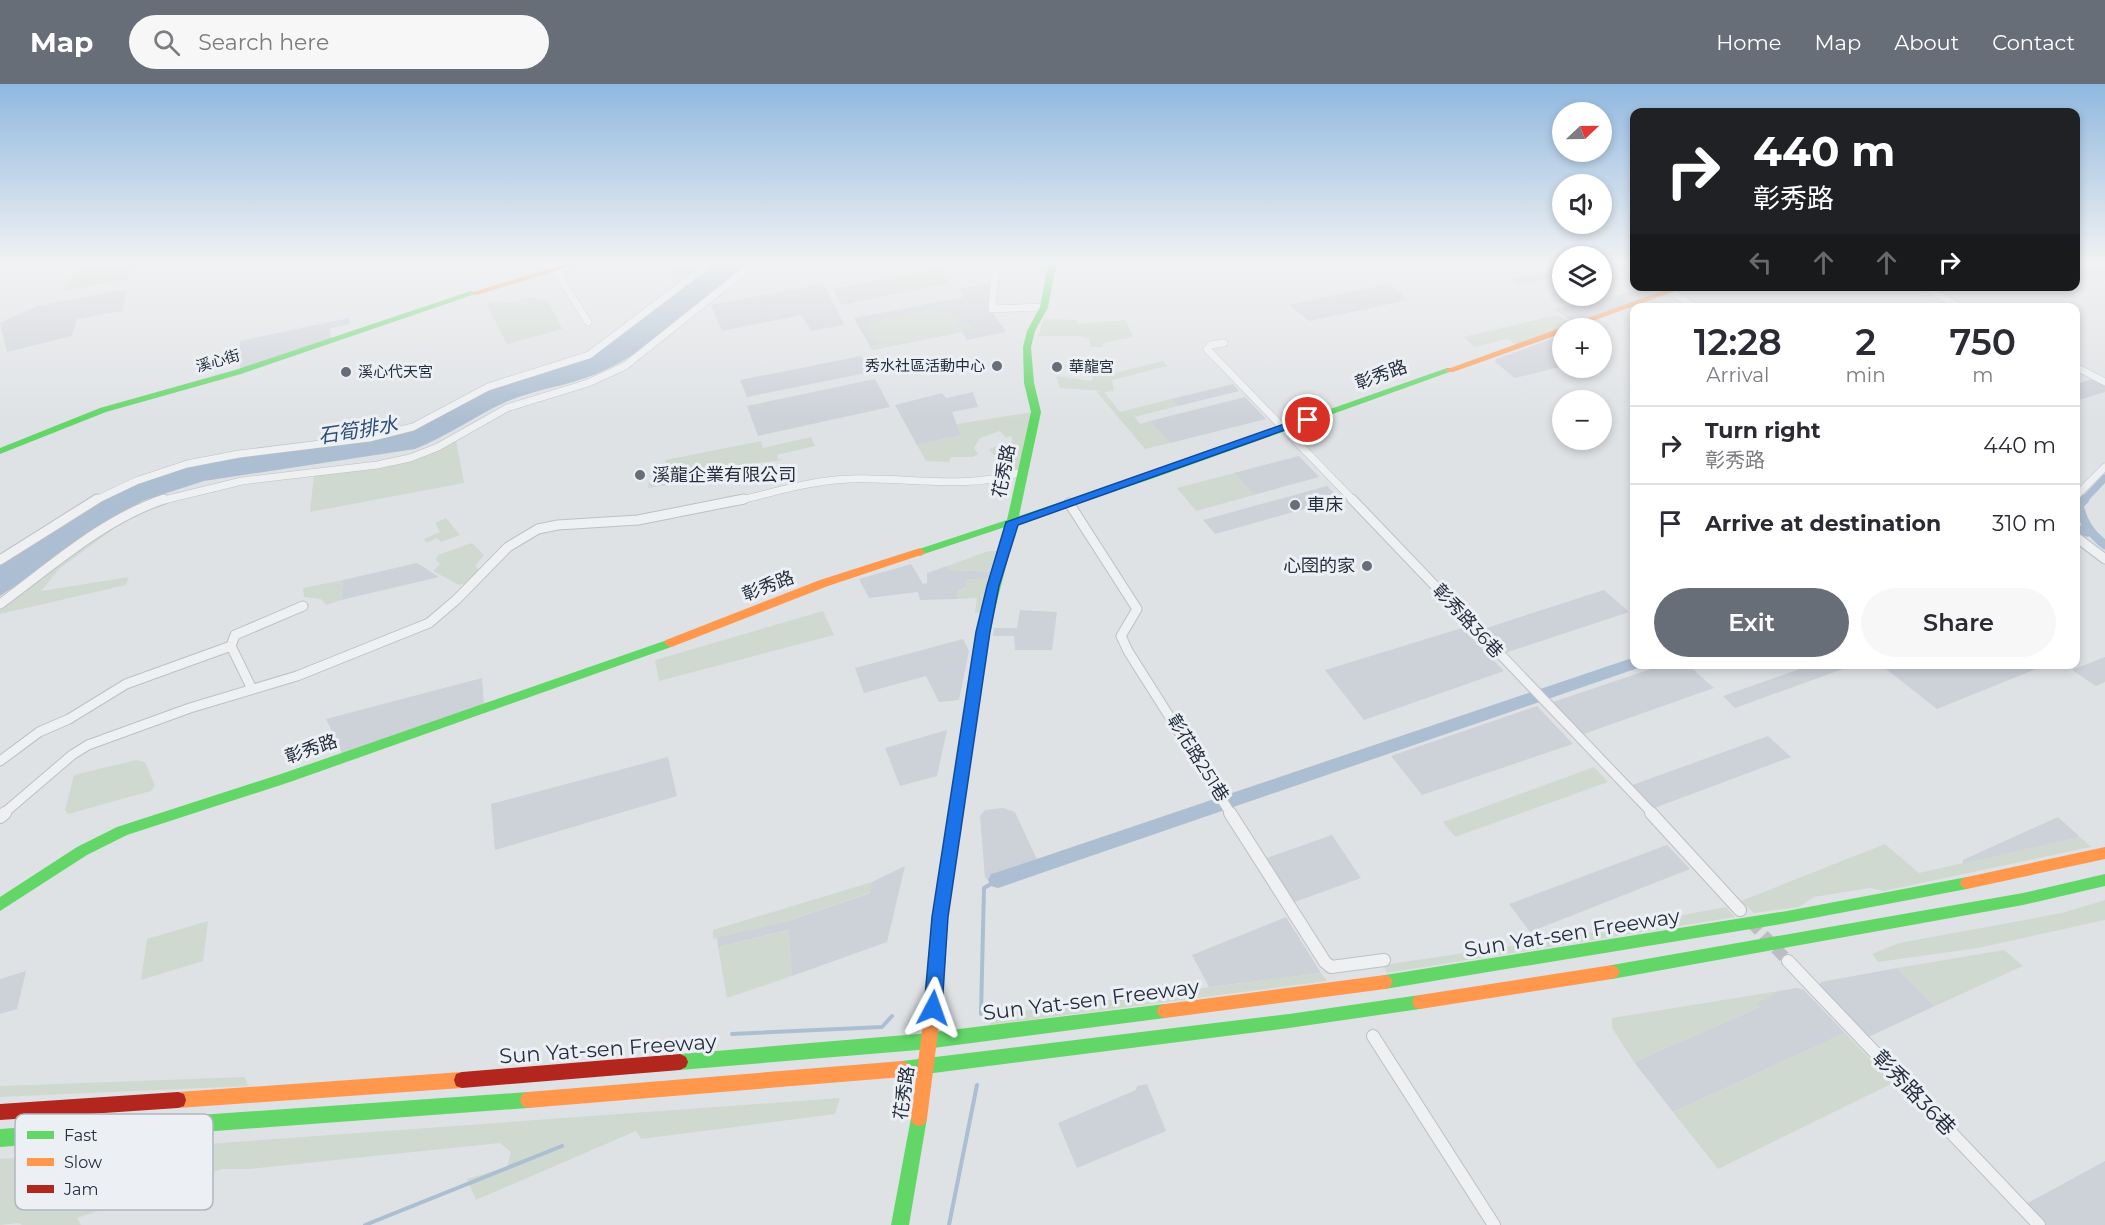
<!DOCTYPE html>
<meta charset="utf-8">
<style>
:root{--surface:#fff;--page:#f7f7f7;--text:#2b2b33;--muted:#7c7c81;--line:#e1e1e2;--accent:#676e78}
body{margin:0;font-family:Montserrat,"Noto Sans TC",sans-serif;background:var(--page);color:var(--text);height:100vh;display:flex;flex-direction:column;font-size:22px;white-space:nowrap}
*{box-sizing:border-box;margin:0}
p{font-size:20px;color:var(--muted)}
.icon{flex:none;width:33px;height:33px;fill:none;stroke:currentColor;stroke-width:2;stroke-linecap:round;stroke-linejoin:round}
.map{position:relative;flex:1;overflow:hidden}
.drawer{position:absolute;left:1630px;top:219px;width:450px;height:366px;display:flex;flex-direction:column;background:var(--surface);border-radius:12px;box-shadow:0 3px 9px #0003}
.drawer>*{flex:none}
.banner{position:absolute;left:1630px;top:24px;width:450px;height:183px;border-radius:12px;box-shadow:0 3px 9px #0003;background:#202124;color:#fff;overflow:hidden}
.needle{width:39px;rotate:68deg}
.fabs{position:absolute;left:1552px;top:18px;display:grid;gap:12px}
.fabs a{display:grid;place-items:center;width:60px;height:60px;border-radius:50%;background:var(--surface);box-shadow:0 3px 9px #0003;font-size:30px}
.pin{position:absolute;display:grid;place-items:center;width:51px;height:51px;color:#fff;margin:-26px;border:3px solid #fff;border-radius:50%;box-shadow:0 2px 6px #0007}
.me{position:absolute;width:66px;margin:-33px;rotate:4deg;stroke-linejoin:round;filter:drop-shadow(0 0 4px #0008)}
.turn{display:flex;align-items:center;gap:21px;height:126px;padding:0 24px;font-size:27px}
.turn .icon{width:78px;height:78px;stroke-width:2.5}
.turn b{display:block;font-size:42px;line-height:51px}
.lanes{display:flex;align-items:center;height:57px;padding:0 24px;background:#0003;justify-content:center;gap:30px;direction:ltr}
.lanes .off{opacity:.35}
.eta{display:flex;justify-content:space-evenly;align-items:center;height:102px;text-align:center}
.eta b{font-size:36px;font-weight:600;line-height:42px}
.primary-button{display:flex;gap:12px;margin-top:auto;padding:12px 24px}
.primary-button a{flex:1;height:69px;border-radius:36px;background:var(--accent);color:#fff;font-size:24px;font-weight:600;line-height:69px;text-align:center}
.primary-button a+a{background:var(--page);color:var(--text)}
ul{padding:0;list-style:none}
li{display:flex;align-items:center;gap:18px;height:78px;padding:0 24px;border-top:2px solid var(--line)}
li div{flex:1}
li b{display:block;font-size:22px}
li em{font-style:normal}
header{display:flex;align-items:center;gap:36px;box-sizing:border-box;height:84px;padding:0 30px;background:var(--accent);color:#fff}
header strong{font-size:28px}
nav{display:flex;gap:33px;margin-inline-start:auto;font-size:21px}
.search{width:420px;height:54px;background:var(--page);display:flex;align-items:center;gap:15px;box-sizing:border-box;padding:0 21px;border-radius:33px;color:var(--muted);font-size:22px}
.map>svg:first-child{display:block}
.built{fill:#cdd1d8}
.green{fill:#d0d9d0}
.water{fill:#acbed1}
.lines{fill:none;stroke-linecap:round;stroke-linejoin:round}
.stream{stroke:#acbed1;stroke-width:4}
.canal-far1{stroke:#acbed1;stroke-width:7}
.canal{stroke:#acbed1;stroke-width:9}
.river{fill:#acbed1;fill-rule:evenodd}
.street-tunnel{stroke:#babec4;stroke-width:12;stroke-dasharray:12 6;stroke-linecap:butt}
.street-far2-casing{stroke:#bdc0c3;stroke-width:8}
.street-far1-casing{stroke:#bdc0c3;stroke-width:11}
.street-casing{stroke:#bdc0c3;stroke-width:14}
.street-far2{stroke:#eff0f2;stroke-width:7}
.street-far1{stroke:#eff0f2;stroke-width:9}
.street{stroke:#eff0f2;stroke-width:12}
.fast{fill:#63d668;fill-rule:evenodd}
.slow{fill:#ff974d;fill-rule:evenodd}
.jam{fill:#b3261e;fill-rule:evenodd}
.slow-bridge{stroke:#ff974d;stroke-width:16}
.route{fill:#1a73e8;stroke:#114b97;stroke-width:1.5}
.poi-dot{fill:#676e78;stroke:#ecf0f5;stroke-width:2}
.labels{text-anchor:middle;stroke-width:6;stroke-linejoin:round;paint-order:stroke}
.far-street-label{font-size:15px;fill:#262f3e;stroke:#ecf0f5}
.far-poi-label{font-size:15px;fill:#262f3e;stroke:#ecf0f5;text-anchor:start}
.street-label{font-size:18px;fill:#262f3e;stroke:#ecf0f5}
.poi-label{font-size:18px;fill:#262f3e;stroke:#ecf0f5;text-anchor:start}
.water-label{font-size:20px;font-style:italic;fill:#2f4e73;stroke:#ecf0f5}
.near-street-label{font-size:21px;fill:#262f3e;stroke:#ecf0f5}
.key{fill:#ecf0f5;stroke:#b1b6be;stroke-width:1.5}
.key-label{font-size:16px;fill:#262f3e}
</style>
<header>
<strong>Map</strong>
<div class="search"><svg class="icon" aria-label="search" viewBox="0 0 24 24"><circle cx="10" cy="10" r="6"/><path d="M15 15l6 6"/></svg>Search here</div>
<nav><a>Home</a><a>Map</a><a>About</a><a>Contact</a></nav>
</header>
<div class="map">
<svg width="2105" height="1141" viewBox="0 0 2105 1141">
<rect width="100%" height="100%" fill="#dfe2e5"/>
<g class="built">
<path d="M647,177h62l-17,13 -19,2v-8z"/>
<path d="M2076,177h29v13l-29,7z"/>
<path d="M1563,184v7l-44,10 -8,-6z"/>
<path d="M894,193l10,15 -62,13 -9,-16z"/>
<path d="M992,199v29l14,20 -39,8 -5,-8 -90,18 -18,-32 110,-21 -5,-8z"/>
<path d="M823,200l22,41 -34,6 -9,-16 -80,16 -11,-26z"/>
<path d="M1389,200l20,16 -100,21 -20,-16z"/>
<path d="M1653,203l12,7 -89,30 -22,-15z"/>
<path d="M127,205l-4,22 -46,8 -5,17 -65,16 -7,-29 37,-17z"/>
<path d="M349,234l1,6 -20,4 1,11 -32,13 -59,16v-27z"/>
<path d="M1563,251v31l-48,12 -20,-16 1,-3z"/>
<path d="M861,272l9,16 -123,25 -7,-17z"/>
<path d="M875,295l15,28 -132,29 -11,-30z"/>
<path d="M2093,295l12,6v7l-29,9v-17z"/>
<path d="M1233,300l6,7 -61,15 -7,-7z"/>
<path d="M973,308l5,15 -26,5 9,23 -44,10 -22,-40 47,-12 4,5z"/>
<path d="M1245,313l21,22 -96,24 -20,-22z"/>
<path d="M1299,372l20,21 -65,18 -20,-22z"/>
<path d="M1327,402l13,13 -125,35 -12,-14z"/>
<path d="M417,479l22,14 -98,23 2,-20z"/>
<path d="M911,480l12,20 4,-1v-10l20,-7 4,4 42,2 -2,6 -33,13 -1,8 -37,1 -2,-8 -49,6 -10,-19z"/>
<path d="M1604,506l25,22 -130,43 -22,-24z"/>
<path d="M1020,526l37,2 -5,38h-37l-1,-14h-21l1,-8h23z"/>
<path d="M1462,544l42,43 -140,49 -39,-50z"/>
<path d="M963,555l6,12 -10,49 -20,2 -13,-26 -62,17 -9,-25z"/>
<path d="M2105,573v25l-9,4 -24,-16z"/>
<path d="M1663,581h25l26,23 -136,48 -31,-32z"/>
<path d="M1811,581h43l-119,43 -12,-12z"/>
<path d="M1881,581h165l-109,44z"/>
<path d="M482,594l2,26 -142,49 -16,-34z"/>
<path d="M1537,622l36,38 -151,51 -31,-39z"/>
<path d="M947,646l-10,46 -37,10 -15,-38z"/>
<path d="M1768,652l23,21 -142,53 -22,-23z"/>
<path d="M668,673l9,39 -182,54 -4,-46z"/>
<path d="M1003,724l12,4 25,54 -47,17 -8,-5 -5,-62 5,-6z"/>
<path d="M2058,733l22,20 -117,27v-4z"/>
<path d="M1332,751l29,43 -72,26 -28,-44z"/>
<path d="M1667,761l23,24 -160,63 -21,-28z"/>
<path d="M905,782l-18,76 -95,34 -4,-46 -70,17 -1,-10 71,-16 82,-28 2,-11z"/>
<path d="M1286,833l35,56 -112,14 -17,-32z"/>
<path d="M1897,884l38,38 -71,33 -46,-52 3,-5z"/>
<path d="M26,887l-9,38 -17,5v-35z"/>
<path d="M1797,904l7,2 41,43 -172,79 -39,-50 126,-55 -4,-4 23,-12z"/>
<path d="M1147,1000l19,47 -89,37 -19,-45 78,-33 1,-4z"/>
<path d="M2105,1077v64h-61l-20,-20z"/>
</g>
<g class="green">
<path d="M131,178l-3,17 -63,12 1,-6 10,-13z"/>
<path d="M939,185l11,14 -46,9 -10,-15z"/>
<path d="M530,213l18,4 14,28 -55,15 -21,-40 9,-3 16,2z"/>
<path d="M930,226l20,3 8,6 -2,9 15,-3 3,4 -101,20 -2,-3 10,-2 -10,-6 -4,-8 2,-5 8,-4z"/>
<path d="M1558,231l15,10 -57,20 -9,-6 -32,8 -12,-10z"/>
<path d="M1044,235l32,1 2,4 48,-4 7,17 -30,6v4h-12l-2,-8 -11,-3h-40z"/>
<path d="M1163,277l4,5 -55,14 2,11 -10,1 16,20 51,-13 7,7 -44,11 6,7 10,-3 20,22 -25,6 -48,-57 6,-1 -43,-3 -4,-12 36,5 3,-15 9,1 -2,9z"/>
<path d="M1033,328l-13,56 -7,4 -5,-19 -14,2 -5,-6 24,-8 -2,-5 -5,2 -6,-7 -20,7 -6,10 4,6 -5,3h-22l-2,5 -23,-1 -9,-16 44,-10 -4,-11z"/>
<path d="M811,353l4,9 -38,9 1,4 6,1 -36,4 -1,7 -42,4 -1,5 -56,8 1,-6 9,-1v-10l10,-2 -3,-9 96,-19 2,7z"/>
<path d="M456,356l8,43 -154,29 4,-38 89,-14z"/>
<path d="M1234,389l20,22 -58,16 -19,-23z"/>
<path d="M446,434l14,17 -19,7 -4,-4 -11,5 -2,-4 16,-7 -5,-9z"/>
<path d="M117,440h3l-61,45 -18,22 88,-14 -3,8 -126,29v-7z"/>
<path d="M472,459l12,12 -9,11 4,4 -9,11 -11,4 -26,-14 7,-7 -4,-4 2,-5z"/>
<path d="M989,467h8l-4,21 -42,-2 -4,-4z"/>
<path d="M991,494l-6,34 -10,1 2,-15 -20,1 1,-8 7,-2 2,-10z"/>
<path d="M343,496l-2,20 -15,5 -5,-6 -17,-2 -1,-9z"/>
<path d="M823,527l11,24 -175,46 -4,-21z"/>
<path d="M136,676l9,2 10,24 -4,5 -83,23 -3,-4 9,-35z"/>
<path d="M1594,683l14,15 -153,55 -12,-15z"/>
<path d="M2080,753l11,10 -207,44 -14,-3 -56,9 -15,10 -45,6 -13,-12 144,-57 34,29z"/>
<path d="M872,798l-1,10 -83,29 -75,18v-9z"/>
<path d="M2105,816v20l-127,28 -100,14 -6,-8 27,-11 163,-30z"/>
<path d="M1726,823l9,10 -348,56 -4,-8 156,-23z"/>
<path d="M208,837l-5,40 -62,19 6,-41z"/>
<path d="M789,846l3,46 -65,22 -9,-51z"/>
<path d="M2004,866l19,16 -88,40 -38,-38z"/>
<path d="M1321,889l6,8 -337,44 1,-10z"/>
<path d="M1779,907l-22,12 3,4 -126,55 -22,-34v-10z"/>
<path d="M1845,949l48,50 -175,86 -45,-57z"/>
<path d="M245,993l3,9 -248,11v-11z"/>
<path d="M840,1014l-5,16 -194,25 -5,-8 -160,69 -9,-21 40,-12 4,-15 -11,-9 -252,26h-26l-145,49 4,7h-59l-3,-2 -19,2v-66z"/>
</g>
<path class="water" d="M719,177h32c-48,40 -97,89 -155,113 -28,12 -60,15 -88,27 -32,14 -60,35 -93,48l-211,32 -62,20 -142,95v-33l114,-72 62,-23 228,-36 100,-52 86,-28z"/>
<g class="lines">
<g class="stream">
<path d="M981,930l3,-126 14,-8"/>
<path d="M732,950l150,-7 10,-11"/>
<path d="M365,1141l197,-79"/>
<path d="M949,1141l28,-140"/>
</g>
<path class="canal-far1" d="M2083,417l22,-23"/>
<path class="canal" d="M2085,415l-6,6c4,18 12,29 26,40"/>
<g class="river">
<path d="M2076,440l17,5 2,3 -7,5 -12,-3z"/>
<path d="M1635,573v7h7l-1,3 -643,221 -7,-2 -3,-6 3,-6 7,-2z"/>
</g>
<path class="street-tunnel" d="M1751,838l37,39"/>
<defs>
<g id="street-far2">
<path d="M996,177l-4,48 52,-2"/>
<path d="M1622,177l13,8"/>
<path d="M555,185l33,53"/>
<path d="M1663,202l33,22"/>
<path d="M1922,202l40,22"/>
<path d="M1224,259l-13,2 -4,4 147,152"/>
<path d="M2076,283l29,15"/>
<path d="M2076,412l29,-29"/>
<path d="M94,417l42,-20 51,-17 52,-10 130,-16 44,-11 75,-40 101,-32 124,-94"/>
<path d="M160,417l82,-20 135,-16 33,-7 28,-11 69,-39 81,-25 37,-17 132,-105"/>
<path d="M738,417c36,-9 75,-21 113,-22 58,-2 117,12 173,-8"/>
</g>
<g id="street-far1">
<path d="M1352,415l301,315"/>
<path d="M1069,419l68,106 -16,27 7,15 103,163"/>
<path d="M2076,453l29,22"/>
<path d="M0,476l97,-61"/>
<path d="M0,520c52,-38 102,-84 164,-105"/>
<path d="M231,562l21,43"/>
<path d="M0,677l39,-29 30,-13 57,-35 105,-38 4,-11 68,-29"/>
<path d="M3,730l69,-59 16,-10 102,-37 107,-32 132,-53 27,-23 52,-53 30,-18 20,-4 80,-5 106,-21"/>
</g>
<g id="street">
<path d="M1230,729l95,149 6,5 53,-7"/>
<path d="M1651,729l89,97"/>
<path d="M0,733l5,-4"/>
<path d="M1788,877l251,264"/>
<path d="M1373,952l121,189"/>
</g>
</defs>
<use href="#street-far2" class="street-far2-casing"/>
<use href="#street-far1" class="street-far1-casing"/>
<use href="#street" class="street-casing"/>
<use href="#street-far2" class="street-far2"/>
<use href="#street-far1" class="street-far1"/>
<use href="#street" class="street"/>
<g class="fast">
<path d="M1049,177h8l-9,46 -13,24 -4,16 3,36 7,29 -22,104 127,-42 301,-106h6l2,2 -301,108 -137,46 -28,108 -14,92 -2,3h-8l-2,-3 14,-92 28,-105 -81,27 -4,2 -5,-4 1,-2 91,-30 24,-108 -7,-29 -1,-36 4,-16 13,-24z"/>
<path d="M471,207l7,2 -237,81 -135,38 -106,42v-6l100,-40 135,-38z"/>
<path d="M670,555l6,4 -2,3 -384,136 -163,53 -40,20 -87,56v-14l77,-50 40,-20 164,-53z"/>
<path d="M2105,790v12l-82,19 -411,74 -5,-2 -3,-5 3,-5 5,-2 411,-72z"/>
<path d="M1967,793l5,2 2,4 -2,4 -5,2 -180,34 -402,66 -5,-2 -3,-5 3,-5 5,-2 402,-64z"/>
<path d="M1420,911l6,2 2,5 -2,5 -6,2 -131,19 -387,49 -6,-2 -2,-6 2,-6 6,-2 387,-47z"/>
<path d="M1165,920l6,2 2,5 -2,5 -6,2 -247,32 -238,20 -6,-3 -2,-5 2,-5 6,-3 238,-20z"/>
<path d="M528,1008l6,2 2,6 -2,6 -6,2 -528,39v-18z"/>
<path d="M919,1026l6,2 2,6 -18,107h-18l20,-107 2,-6z"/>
</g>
<g class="slow">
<path d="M575,177h12l-110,34 -7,-2z"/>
<path d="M1676,202h13l-116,42h-10v5l-110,39h-6l-2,-2z"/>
<path d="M920,464l5,4 -1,2 -96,32 -154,60 -4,1 -6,-4 2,-3 154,-60z"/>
<path d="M969,635l4,2 2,3 -28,193 -6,91 -2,5 -6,2 -6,-2 -2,-5 8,-91 30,-193 2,-3z"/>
<path d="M2105,763v12l-138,30 -5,-2 -2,-4 2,-4 5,-2z"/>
<path d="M1612,881l5,2 3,5 -3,5 -5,2 -192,30 -6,-2 -2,-5 2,-5 6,-2z"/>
<path d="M1385,891l5,2 3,5 -3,5 -5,2 -220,29 -6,-2 -2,-5 2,-5 6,-2z"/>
<path d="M902,977l6,2 2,6 -2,6 -6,2 -374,31 -6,-2 -2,-6 2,-6 6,-2z"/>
<path d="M462,988l6,2 2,6 -2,6 -6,2 -284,20 -6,-2 -2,-6 2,-6 6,-2z"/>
</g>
<g class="jam">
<path d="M680,970l6,3 2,5 -2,5 -6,3 -218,18 -6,-2 -2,-6 2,-6 6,-2z"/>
<path d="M178,1008l6,2 2,6 -2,6 -6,2 -178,12v-16z"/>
</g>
<path class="slow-bridge" d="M919,1034l14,-110"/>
</g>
<linearGradient id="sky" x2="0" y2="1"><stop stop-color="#90b8df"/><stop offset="0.53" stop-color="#f1f2f3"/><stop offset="1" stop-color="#f1f2f3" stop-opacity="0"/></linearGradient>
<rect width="2105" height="337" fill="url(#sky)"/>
<path class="route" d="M1304,333l9,3 -295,105 -19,61 -9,46 -42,285 -6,91 -3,6 -6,2 -6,-2 -3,-6 8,-91 44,-285 11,-46 19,-64z"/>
<g class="poi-dot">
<circle cx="997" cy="282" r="6"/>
<circle cx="1057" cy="283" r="6"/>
<circle cx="346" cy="288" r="6"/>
<circle cx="640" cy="391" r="6"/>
<circle cx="1295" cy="421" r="6"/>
<circle cx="1367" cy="482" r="6"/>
</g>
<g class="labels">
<g class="far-street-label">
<text transform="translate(218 277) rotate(-16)" y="5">溪心街</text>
</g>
<g class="far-poi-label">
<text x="985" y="287" text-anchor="end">秀水社區活動中心</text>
<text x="1069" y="288">華龍宮</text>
<text x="358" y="293">溪心代天宮</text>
</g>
<g class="street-label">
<text transform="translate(1381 291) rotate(-20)" y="6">彰秀路</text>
<text transform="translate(1004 387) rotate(-79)" y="6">花秀路</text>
<text transform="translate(768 502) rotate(-21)" y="6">彰秀路</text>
<text transform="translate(1468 537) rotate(47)" y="6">彰秀路36巷</text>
<text transform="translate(311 665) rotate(-19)" y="6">彰秀路</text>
<text transform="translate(1198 674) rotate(58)" y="6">彰花路251巷</text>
<text transform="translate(904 1009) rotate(-82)" y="6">花秀路</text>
</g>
<g class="poi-label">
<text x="652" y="397">溪龍企業有限公司</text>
<text x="1307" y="427">車床</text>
<text x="1355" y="488" text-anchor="end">心囹的家</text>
</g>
<g class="water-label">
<text transform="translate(358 346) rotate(-9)" y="7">石筍排水</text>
</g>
<g class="near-street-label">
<text transform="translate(1572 849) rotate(-9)" y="7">Sun Yat-sen Freeway</text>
<text transform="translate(1091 916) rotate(-7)" y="7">Sun Yat-sen Freeway</text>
<text transform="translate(608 965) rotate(-4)" y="7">Sun Yat-sen Freeway</text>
<text transform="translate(1914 1009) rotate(46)" y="7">彰秀路36巷</text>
</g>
</g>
<rect x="15" y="1030" width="198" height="96" rx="9" class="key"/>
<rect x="27" y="1047" width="27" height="8" fill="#63d668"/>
<rect x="27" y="1074" width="27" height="8" fill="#ff974d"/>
<rect x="27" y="1101" width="27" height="8" fill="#b3261e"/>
<g class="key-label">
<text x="64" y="1057">Fast</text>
<text x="64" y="1084">Slow</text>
<text x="64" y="1111">Jam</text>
</g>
</svg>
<div class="fabs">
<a><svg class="needle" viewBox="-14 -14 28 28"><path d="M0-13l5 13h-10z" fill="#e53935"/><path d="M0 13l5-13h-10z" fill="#7c7c81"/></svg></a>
<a><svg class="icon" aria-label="sound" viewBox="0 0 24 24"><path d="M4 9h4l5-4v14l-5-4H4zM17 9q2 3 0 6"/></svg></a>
<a><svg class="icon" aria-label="layers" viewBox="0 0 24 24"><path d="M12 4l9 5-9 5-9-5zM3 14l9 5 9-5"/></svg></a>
<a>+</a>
<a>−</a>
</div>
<div class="pin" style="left:1308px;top:336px;background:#d93025"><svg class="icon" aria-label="arrive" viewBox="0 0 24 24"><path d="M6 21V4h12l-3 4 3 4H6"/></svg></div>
<svg class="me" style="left:933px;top:924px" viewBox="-20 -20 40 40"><path d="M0-17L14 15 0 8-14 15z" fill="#1a73e8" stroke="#fff" stroke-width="4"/></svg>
<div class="banner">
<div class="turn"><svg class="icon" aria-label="right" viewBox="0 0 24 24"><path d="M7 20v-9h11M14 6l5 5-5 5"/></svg><div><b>440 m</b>彰秀路</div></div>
<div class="lanes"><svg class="icon off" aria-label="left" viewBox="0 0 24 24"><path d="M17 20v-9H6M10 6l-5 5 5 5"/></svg><svg class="icon off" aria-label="ahead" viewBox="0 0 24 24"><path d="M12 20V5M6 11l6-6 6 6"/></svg><svg class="icon off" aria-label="ahead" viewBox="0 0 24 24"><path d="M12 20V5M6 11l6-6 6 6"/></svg><svg class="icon" aria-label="right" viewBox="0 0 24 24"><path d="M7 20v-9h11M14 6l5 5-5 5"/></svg></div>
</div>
<section class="drawer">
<div class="eta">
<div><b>12:28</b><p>Arrival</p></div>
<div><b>2</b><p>min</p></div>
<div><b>750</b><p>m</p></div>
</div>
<ul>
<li><svg class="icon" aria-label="right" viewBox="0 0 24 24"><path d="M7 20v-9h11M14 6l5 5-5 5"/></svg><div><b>Turn right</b><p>彰秀路</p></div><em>440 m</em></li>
<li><svg class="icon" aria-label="arrive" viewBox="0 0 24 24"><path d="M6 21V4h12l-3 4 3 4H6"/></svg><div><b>Arrive at destination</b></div><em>310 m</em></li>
</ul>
<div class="primary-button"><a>Exit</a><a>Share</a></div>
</section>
</div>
